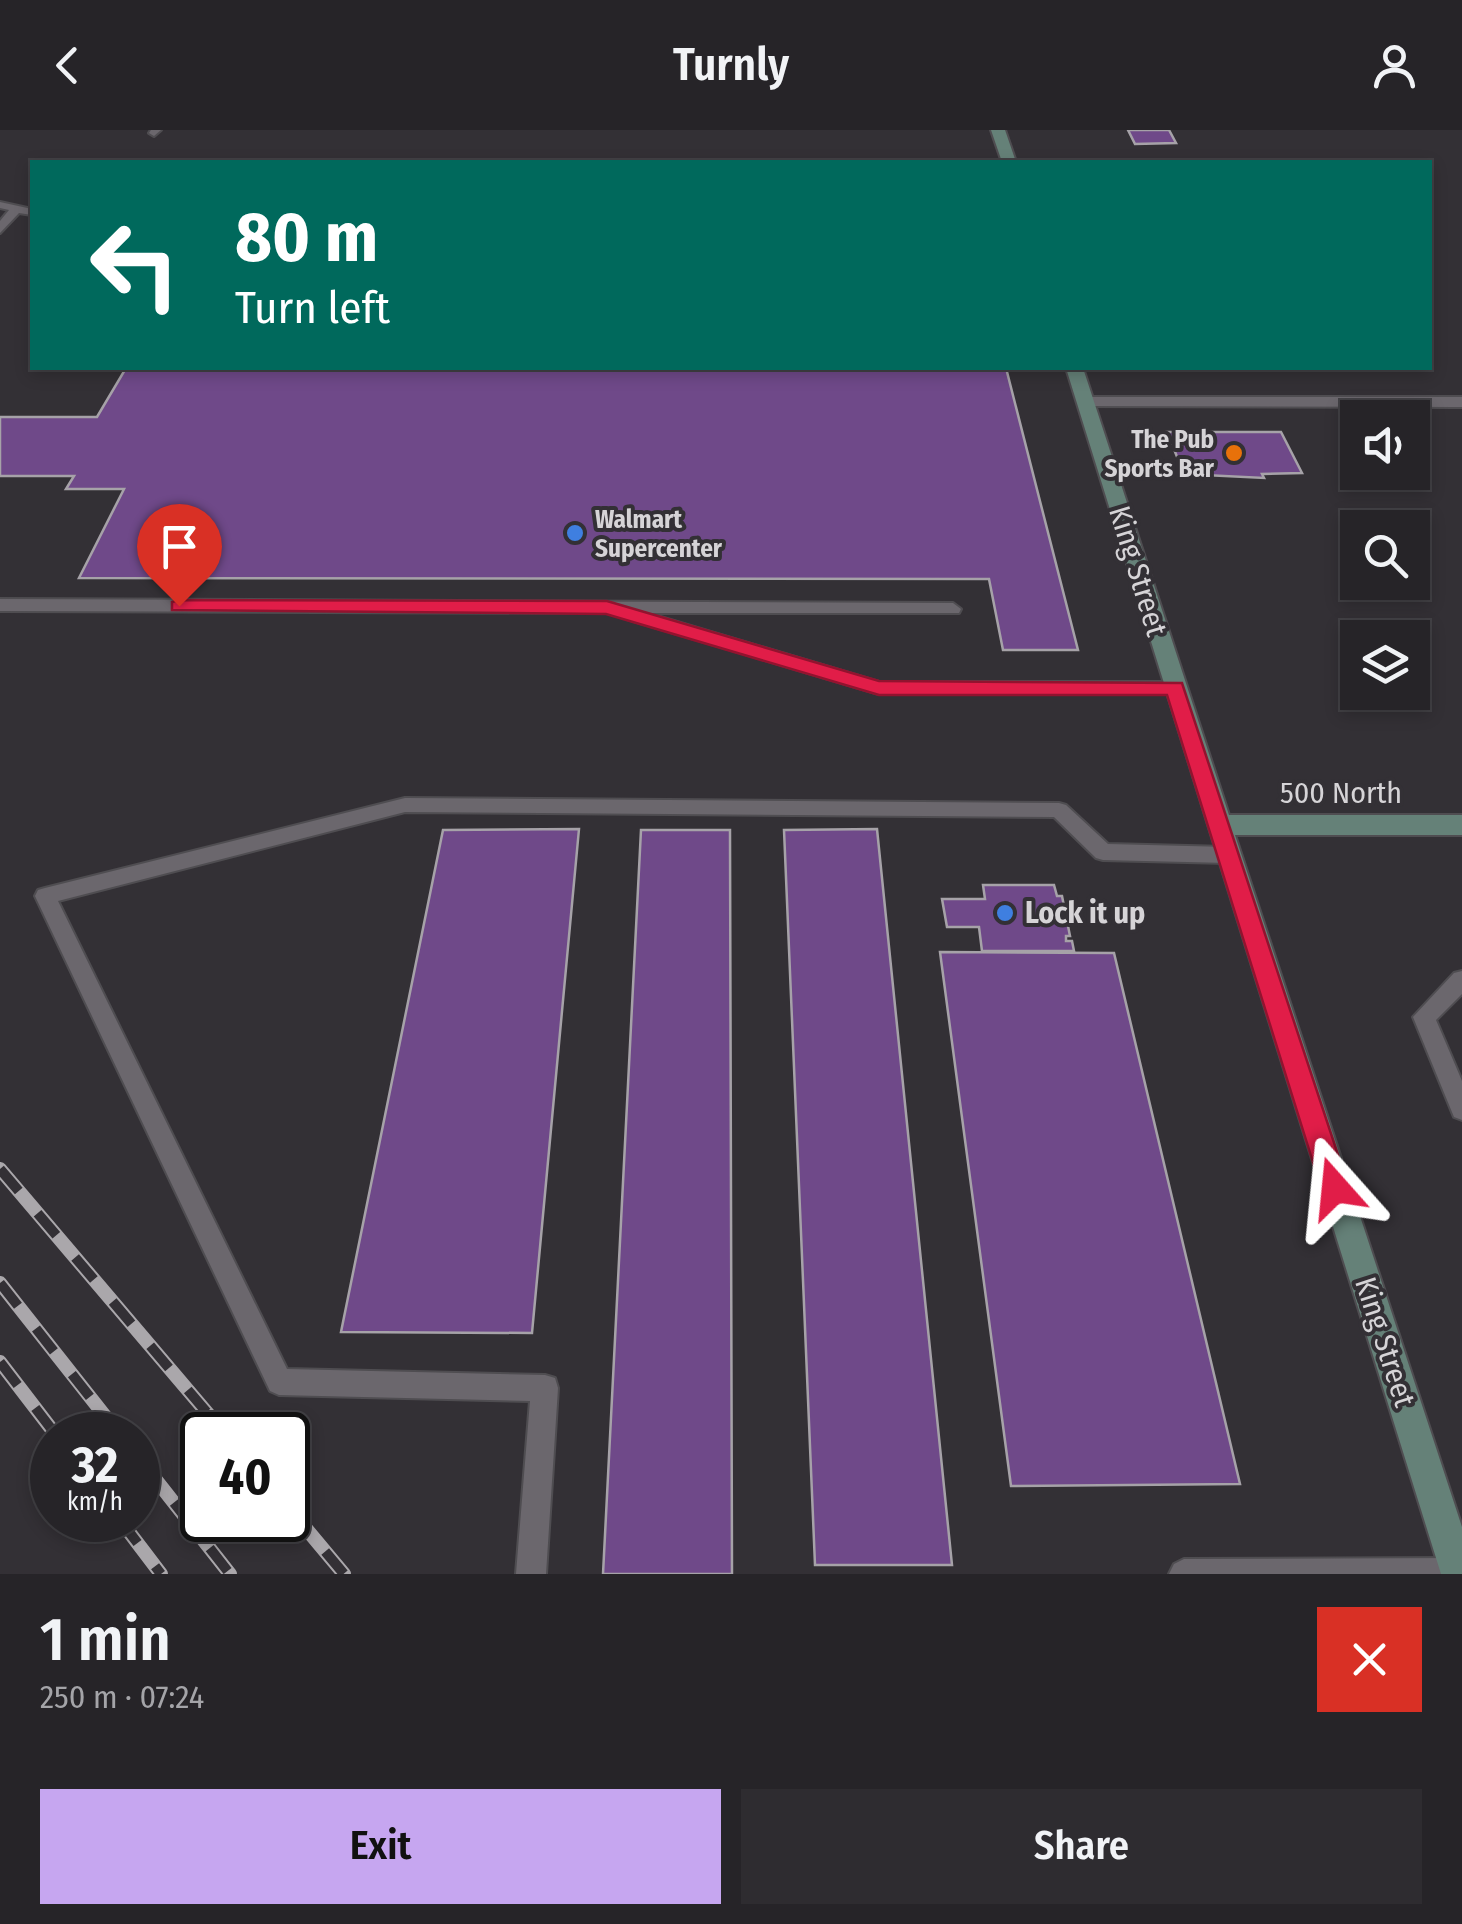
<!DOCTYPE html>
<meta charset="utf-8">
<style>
:root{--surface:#262428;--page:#2e2c30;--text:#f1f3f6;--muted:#a4a4a8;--line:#424145;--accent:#c6a6f0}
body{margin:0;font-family:"Fira Sans Condensed",sans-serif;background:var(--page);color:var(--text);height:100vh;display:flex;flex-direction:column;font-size:38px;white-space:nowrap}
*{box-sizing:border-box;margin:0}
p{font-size:32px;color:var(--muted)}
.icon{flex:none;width:55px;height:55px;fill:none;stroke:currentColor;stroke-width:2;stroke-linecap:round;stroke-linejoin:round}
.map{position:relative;height:1444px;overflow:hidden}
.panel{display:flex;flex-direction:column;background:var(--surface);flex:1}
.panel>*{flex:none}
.guide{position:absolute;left:30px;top:30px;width:1402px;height:210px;border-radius:0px;box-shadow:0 5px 15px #0003,0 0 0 2px var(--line);background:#00695c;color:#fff;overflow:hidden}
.fabs{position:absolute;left:1340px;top:270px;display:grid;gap:20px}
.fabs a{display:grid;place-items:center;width:90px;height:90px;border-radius:0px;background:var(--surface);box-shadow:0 5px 15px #0003,0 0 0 2px var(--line);font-size:50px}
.speed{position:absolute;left:30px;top:1282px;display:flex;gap:20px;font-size:50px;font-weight:700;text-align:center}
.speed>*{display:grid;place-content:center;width:130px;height:130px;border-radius:50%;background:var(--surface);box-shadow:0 5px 15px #0003,0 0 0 2px var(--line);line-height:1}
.speed small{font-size:25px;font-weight:400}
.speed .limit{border:5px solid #111;border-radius:15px;background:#fff;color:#111}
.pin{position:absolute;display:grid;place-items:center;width:85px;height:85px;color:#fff;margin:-102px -42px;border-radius:50% 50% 50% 0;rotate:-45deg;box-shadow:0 0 10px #0007}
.pin .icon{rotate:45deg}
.me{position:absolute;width:110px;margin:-55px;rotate:342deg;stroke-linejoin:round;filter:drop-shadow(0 0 8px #0008)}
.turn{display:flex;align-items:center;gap:35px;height:210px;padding:0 40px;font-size:45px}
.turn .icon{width:130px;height:130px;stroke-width:2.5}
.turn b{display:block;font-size:70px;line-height:85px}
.round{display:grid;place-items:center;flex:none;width:105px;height:105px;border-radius:0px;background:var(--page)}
.summary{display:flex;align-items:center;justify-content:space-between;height:170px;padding:0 40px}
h1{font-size:60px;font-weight:600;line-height:75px}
.button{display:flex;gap:20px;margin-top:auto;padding:20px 40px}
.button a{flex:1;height:115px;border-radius:0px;background:var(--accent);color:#111;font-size:40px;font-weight:600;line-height:115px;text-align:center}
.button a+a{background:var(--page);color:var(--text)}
header{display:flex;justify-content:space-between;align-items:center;height:130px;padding:0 40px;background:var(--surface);font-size:45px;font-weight:600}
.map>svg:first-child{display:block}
.building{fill:#6f4989;stroke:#a6a2a8;stroke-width:2.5}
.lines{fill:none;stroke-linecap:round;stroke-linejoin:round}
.lane-casing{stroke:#4f4d51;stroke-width:4}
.street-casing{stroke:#4f4d51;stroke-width:4}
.secondary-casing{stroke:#4f4d51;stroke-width:4}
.lane{fill:#6b676d;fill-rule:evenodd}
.street{fill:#6b676d;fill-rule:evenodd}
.secondary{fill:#658178;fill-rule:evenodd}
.rail-casing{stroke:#aaa7ab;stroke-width:14}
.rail{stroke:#333035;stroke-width:10;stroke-dasharray:29;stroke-linecap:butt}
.route{fill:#e11d48;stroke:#92132f;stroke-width:2.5}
.food-dot{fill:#e8710a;stroke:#333035;stroke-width:4}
.shop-dot{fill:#3f7fe0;stroke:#333035;stroke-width:4}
.labels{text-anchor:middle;stroke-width:8;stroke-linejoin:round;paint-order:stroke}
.far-poi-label{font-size:25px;font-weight:bold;fill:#d6d4d7;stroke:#333035;text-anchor:end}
.street-label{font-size:30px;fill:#d6d4d7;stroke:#333035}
.poi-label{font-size:30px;font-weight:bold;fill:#d6d4d7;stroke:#333035;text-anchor:start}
</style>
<header><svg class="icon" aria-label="back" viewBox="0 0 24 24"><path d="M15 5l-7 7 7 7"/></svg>Turnly<svg class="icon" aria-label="person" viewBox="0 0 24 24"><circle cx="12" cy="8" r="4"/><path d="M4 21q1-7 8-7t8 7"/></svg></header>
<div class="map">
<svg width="1462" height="1444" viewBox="0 0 1462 1444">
<rect width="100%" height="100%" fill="#333035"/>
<g class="building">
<path d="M1128,0h41l7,13 -41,1z"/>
<path d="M126,238h880l72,282h-75l-14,-71 -910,-1 45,-89h-58l8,-13h-74v-59h97z"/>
<path d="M1167,302h114l21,41 -40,1 2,4 -80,-4z"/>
<path d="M579,699l-47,504 -191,-1 102,-502z"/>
<path d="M877,699l75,736h-137l-31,-735z"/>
<path d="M641,700h89l2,744h-129z"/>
<path d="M983,755h71l3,11h5l8,40h-4v5h6l2,10h-92l-3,-24h-32l-5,-28h43z"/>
<path d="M940,822l174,1 126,531 -229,2z"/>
</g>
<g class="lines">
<defs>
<g id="lane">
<path d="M151,0h10l-7,6 -5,-3z"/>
<path d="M0,72l32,7v6l-13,-2 -19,20v-12l9,-11 -9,-2z"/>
<path d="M0,469l953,4 8,6 -2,4h-312l232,69h295l9,6 -9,6h-295l-252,-75 -1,-6 -626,-2z"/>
<path d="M405,668l654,5 7,2 42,39 120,3 7,2 3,6 -3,6 -7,2 -125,-3 -7,-2 -42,-41 -649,-5 -347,89 229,468 258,6 10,3 3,10 -12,186h-30l14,-173 -251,-6 -9,-4 -235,-495 3,-6 7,-2z"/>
<path d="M1462,841v23l-26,26 26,61v39l-8,-3 -41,-100 41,-44z"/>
<path d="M1459,1428l3,2v14h-293l5,-10 10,-5z"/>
</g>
<path id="street" d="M1085,267h377v10l-383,-1v-8z"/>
<g id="secondary">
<path d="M991,0h14l11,32h-14z"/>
<path d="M1066,238h17l146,447h233v20h-227l227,692v47h-21z"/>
</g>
</defs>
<use href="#lane" class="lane-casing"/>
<use href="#street" class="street-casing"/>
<use href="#secondary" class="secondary-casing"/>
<use href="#lane" class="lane"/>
<use href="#street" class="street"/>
<use href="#secondary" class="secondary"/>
<defs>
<g id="rail">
<path d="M0,1039l226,266"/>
<path d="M0,1153l120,152"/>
<path d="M0,1232l56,73"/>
<path d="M138,1327l92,117"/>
<path d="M288,1377l56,67"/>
<path d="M120,1390l41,54"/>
</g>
</defs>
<use href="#rail" class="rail-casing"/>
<use href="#rail" class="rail"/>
</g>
<path class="route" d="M179,470l428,1 272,80 303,2 167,505 -4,10 -10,4 -10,-4 -4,-10 -154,-493h-288l-273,-81 -434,-4v-8z"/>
<circle class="food-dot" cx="1234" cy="323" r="10"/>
<g class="shop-dot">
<circle cx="575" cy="403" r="10"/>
<circle cx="1005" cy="783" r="10"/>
</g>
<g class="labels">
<g class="far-poi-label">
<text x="1214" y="318">The Pub<tspan x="1214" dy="29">Sports Bar</tspan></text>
<text x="595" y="398" text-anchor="start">Walmart<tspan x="595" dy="29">Supercenter</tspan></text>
</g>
<g class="street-label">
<text transform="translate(1138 441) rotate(73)" y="10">King Street</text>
<text x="1341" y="673">500 North</text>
<text transform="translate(1385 1212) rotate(72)" y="10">King Street</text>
</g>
<g class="poi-label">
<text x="1025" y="793">Lock it up</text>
</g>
</g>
</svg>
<div class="fabs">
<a><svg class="icon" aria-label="sound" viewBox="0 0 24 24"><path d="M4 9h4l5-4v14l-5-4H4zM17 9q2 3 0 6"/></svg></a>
<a><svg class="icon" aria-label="search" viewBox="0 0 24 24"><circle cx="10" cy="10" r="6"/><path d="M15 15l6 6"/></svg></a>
<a><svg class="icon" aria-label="layers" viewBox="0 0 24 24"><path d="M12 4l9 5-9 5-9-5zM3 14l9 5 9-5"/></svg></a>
</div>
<div class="speed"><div>32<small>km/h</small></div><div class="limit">40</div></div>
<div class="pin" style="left:179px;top:476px;background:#d93025"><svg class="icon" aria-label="arrive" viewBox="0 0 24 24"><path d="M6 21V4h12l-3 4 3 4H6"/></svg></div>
<svg class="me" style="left:1335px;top:1058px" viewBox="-20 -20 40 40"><path d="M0-17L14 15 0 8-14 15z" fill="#e11d48" stroke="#fff" stroke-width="4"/></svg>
<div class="guide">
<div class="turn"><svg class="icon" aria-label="left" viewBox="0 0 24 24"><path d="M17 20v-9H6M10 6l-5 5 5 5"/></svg><div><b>80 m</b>Turn left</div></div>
</div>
</div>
<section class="panel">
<div class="summary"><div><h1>1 min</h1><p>250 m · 07:24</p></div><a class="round" style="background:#d93025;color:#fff"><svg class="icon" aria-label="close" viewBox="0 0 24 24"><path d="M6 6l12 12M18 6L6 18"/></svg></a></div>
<div class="button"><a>Exit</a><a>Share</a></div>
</section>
